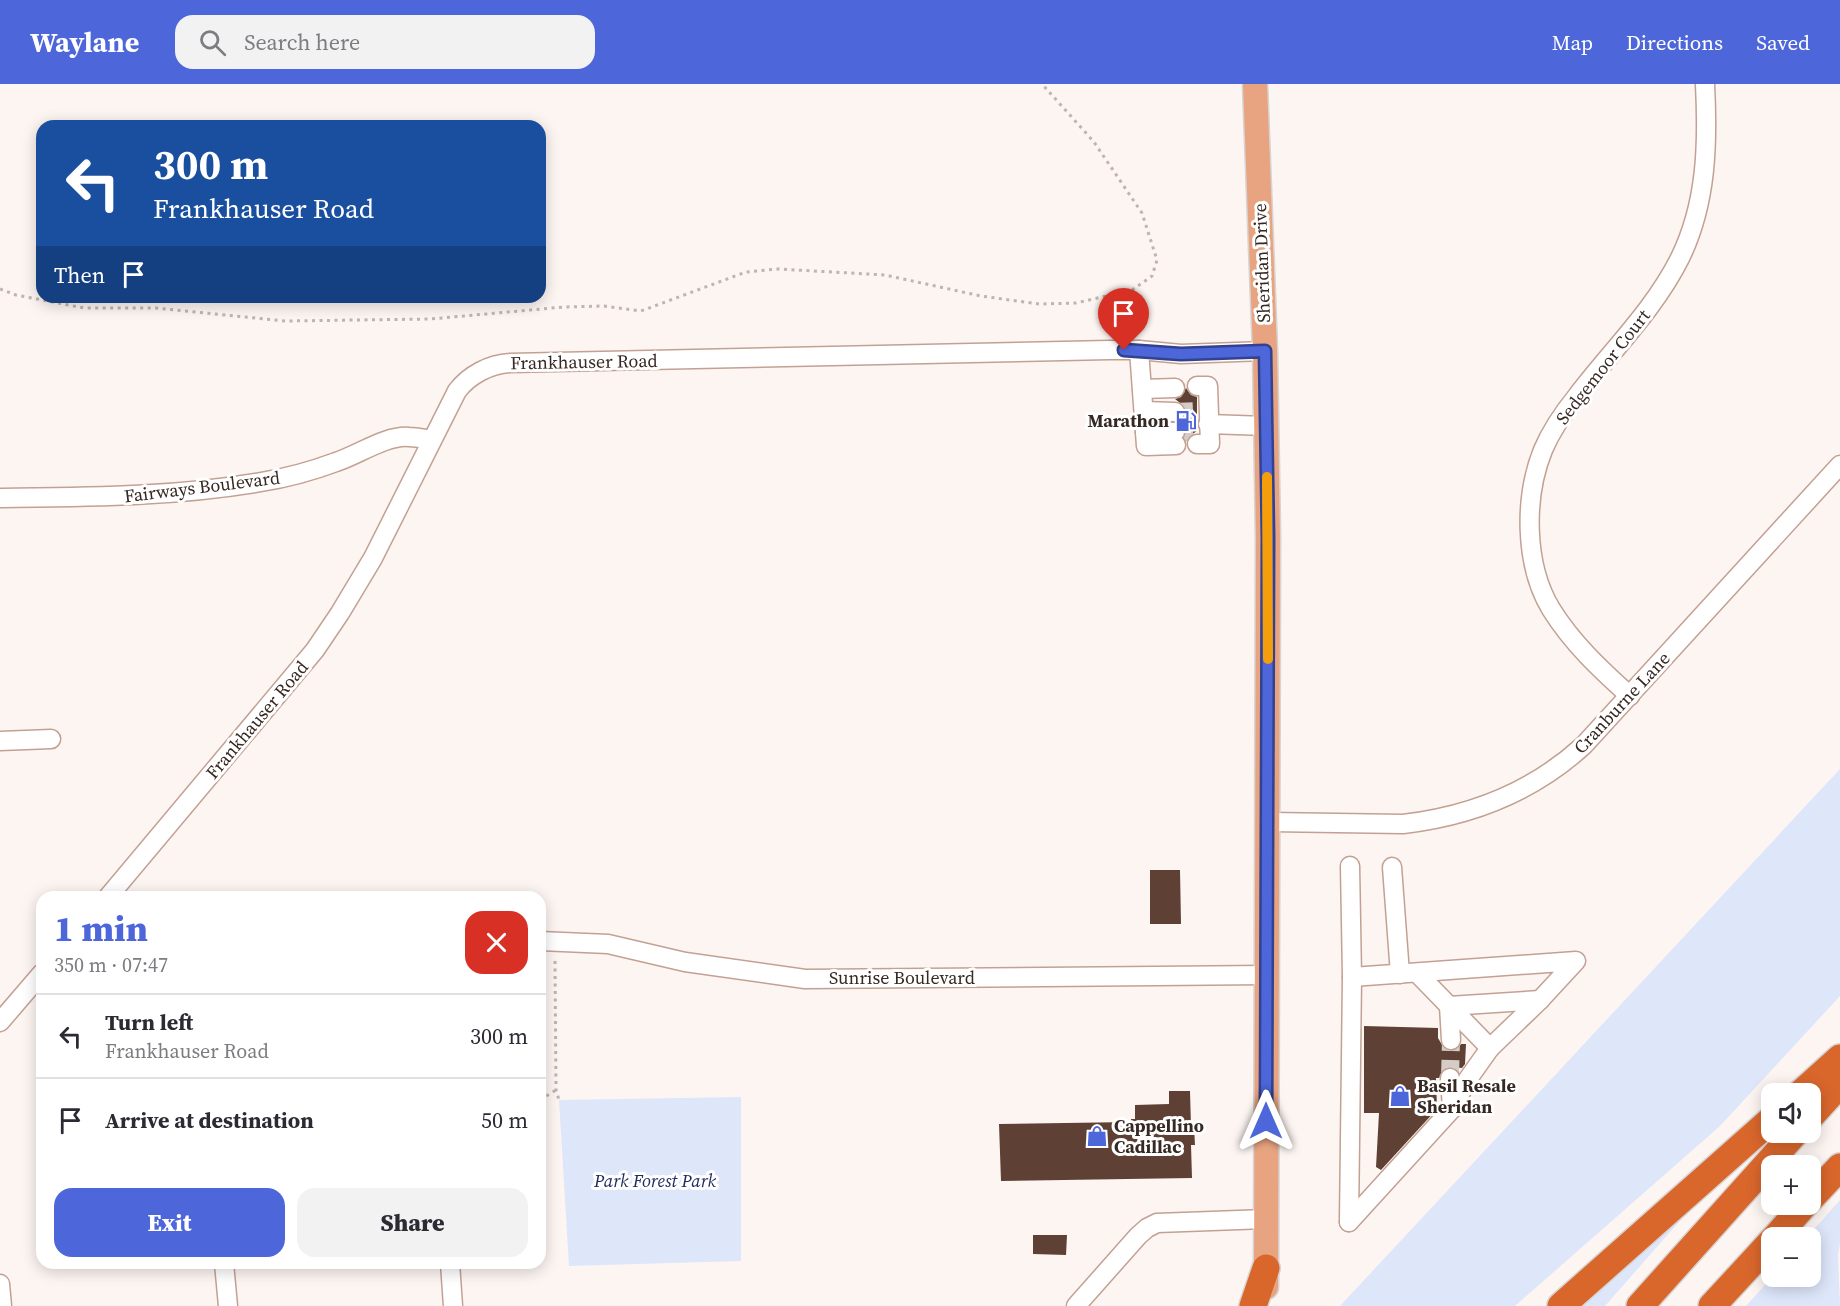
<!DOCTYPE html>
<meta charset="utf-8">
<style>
:root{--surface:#fff;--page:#f2f2f3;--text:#2b2b33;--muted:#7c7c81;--line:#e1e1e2;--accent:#4d66da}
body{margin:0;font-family:"Source Serif 4",serif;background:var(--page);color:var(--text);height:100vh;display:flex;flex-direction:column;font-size:22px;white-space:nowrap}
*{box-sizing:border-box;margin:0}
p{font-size:20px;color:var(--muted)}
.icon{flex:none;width:33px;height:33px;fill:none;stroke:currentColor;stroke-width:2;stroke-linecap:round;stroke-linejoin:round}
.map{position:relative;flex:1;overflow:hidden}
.drawer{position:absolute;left:36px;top:807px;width:510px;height:378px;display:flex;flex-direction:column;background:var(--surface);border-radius:18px;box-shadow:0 3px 15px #0003}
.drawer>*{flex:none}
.top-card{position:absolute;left:36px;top:36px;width:510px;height:183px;border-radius:18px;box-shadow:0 3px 15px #0003;background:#1a4fa0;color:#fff;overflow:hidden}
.fabs{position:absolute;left:1761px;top:999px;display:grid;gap:12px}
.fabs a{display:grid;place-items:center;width:60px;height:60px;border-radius:12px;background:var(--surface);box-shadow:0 3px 15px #0003;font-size:30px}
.pin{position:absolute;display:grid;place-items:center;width:51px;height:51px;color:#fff;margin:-62px -26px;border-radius:50% 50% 50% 0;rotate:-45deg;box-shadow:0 0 6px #0007}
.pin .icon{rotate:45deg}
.me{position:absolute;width:66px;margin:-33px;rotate:0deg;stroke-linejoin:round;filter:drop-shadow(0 0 4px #0008)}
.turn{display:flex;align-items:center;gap:21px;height:126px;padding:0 18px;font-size:27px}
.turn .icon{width:78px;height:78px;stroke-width:2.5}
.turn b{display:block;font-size:42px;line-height:51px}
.then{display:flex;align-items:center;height:57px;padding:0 18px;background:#0003;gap:12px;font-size:22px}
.round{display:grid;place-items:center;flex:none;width:63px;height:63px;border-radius:18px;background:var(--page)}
.headline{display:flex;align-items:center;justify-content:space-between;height:102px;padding:0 18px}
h1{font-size:36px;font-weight:800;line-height:45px;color:var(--accent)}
.button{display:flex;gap:12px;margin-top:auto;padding:12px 18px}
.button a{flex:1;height:69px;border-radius:18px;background:var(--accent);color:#fff;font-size:24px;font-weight:800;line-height:69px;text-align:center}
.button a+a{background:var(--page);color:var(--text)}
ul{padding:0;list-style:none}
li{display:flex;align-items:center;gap:18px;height:84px;padding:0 18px;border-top:2px solid var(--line)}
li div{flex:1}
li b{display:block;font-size:22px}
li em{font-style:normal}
header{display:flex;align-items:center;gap:36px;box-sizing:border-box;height:84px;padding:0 30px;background:var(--accent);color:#fff}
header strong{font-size:28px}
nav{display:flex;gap:33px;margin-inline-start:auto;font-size:21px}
.search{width:420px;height:54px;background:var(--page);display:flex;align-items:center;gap:15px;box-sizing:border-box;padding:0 21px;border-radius:18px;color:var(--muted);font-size:22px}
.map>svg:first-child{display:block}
.green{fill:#dee6fa}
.building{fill:#5e4134}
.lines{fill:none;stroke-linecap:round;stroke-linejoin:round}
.minor-tunnel{stroke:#d5ccc8;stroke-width:18;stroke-dasharray:18 9;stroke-linecap:butt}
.minor-casing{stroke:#c3a192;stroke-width:21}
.major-casing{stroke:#d7d4d3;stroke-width:27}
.highway-casing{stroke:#d7d4d3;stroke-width:30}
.path{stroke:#beb4b0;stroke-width:3;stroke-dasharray:3 4.5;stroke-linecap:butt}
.minor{stroke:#fff;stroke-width:18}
.major{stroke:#e8a480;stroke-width:24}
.highway{stroke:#d9672c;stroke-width:27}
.route-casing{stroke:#32428e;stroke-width:15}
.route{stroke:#4d66da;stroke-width:10}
.slow{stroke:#f59e0b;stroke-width:10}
.labels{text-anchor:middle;stroke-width:6;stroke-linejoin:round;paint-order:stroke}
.street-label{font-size:18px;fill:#362822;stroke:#fff}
.poi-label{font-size:18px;font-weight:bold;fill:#362822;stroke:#fff;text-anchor:start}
.park-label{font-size:18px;font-style:italic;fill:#1f2b60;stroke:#fff}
</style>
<header>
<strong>Waylane</strong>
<div class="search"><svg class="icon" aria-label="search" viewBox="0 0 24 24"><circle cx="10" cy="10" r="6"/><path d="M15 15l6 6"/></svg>Search here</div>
<nav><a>Map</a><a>Directions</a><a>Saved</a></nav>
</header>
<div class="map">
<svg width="1840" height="1222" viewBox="0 0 1840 1222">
<rect width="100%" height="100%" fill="#fdf5f2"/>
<g class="green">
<path d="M1840,685v227l-120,130 -205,180h-175z"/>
<path d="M741,1013v164l-172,5 -10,-166z"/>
<path d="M1706,1107l-101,115h-30z"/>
<path d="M1840,1116v43l-2,12 2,51h-94l26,-29 38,-1v-38l-3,-1z"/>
</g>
<g class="building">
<path d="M1186,304l5,7 6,2v34l-6,4 -5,6 -2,-3 1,-11 -5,-5 5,-5v-10l-10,-8 6,-2z"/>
<path d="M1150,786h30l1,54h-31z"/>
<path d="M1364,942l74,2v10l7,12 7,1 6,-2 3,-5h5l-1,20 -3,4 -12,-1 -6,1 -5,10h-3l1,31 -56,61 -5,-3 3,-54h-15z"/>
<path d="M1169,1007h21l1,36h3l1,18h-4l1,33 -191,3 -2,-57 132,-2v-3h4v-14l34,-1z"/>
<path d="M1033,1151h34l-1,20 -33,-1z"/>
</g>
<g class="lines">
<g class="minor-tunnel">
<path d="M1175,328l22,-1"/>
<path d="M1175,348l22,-1"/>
<path d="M1450,994l1,-38"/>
</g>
<defs>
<g id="minor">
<path d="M1139,266l7,96 30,-1"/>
<path d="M1197,302h11l2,58h-13"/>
<path d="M1142,305l33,-1"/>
<path d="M1144,327l31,1"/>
<path d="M1208,340l58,2"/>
<path d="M1145,348h30"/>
<path d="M0,414c87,-1 174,-1 261,-16 25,-4 51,-11 75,-20 22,-7 50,-27 73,-25 8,0 16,2 23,3"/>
<path d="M1630,612c-29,-26 -58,-53 -79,-87 -27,-45 -27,-112 -8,-159 8,-19 21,-38 34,-54 35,-46 77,-86 103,-138 27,-55 28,-115 25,-174"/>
<path d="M0,657l51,-2"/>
<path d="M1267,738l136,2c68,-8 130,-32 181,-79l256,-280"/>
<path d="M1392,783l8,107"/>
<path d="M108,813l207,-247 25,-37 33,-55 84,-167c12,-16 33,-27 53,-28l599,-13h30l42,4 84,-3"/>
<path d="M540,857l68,3 77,18 120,17 462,-4"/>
<path d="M1352,893l224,-16 -36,39 -50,48 -73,-75"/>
<path d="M1449,922l91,-6"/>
<path d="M1449,922l2,34"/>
<path d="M0,938l42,-49"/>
<path d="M1450,994l2,31"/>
<path d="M1349,1138l3,-245 -2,-111"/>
<path d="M1349,1138l103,-113 16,-30 22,-31"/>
<path d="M224,1179l4,43"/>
<path d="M450,1179l3,43"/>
<path d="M0,1200l2,22"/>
<path d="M1076,1222l62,-70 9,-8 10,-5 109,-4"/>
</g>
<path id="major" d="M1255,0l10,267 3,187 -2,749"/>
<g id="highway">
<path d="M1800,1010l40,-36"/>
<path d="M1810,1033l30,-33"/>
<path d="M1810,1115l30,-32"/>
<path d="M1775,1154l30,-34"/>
<path d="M1253,1222l13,-38"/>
<path d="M1561,1222l211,-187"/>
<path d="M1640,1222l156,-174"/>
<path d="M1712,1222l60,-65"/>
</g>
</defs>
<use href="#minor" class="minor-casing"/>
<use href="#major" class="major-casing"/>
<use href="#highway" class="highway-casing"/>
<g class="path">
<path d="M0,205l16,6 68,13h72l129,13 145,-2 134,-12 40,-1 37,5 105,-39 32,-3 107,6 96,21 58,8 37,-1 56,-13 20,-14 5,-16 -15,-47 -48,-71 -52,-58"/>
<path d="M555,877l1,129 3,10"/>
<path d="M540,1016l16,-10"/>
</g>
<use href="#minor" class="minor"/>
<use href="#major" class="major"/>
<use href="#highway" class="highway"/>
</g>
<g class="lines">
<defs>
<path id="route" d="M1124,266l57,4 84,-3 3,187 -2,583"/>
</defs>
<use href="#route" class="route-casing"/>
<use href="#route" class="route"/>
<path class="slow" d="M1267,393l1,182"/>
</g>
<defs>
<symbol id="fuel-bare" viewBox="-9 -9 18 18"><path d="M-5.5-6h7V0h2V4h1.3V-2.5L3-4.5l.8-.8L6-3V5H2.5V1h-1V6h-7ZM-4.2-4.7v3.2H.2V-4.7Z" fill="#4d66da" stroke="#fff" stroke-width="2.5" paint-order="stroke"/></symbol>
<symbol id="shop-bare" viewBox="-9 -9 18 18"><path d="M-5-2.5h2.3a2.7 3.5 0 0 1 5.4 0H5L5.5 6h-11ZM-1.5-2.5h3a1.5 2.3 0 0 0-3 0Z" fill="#4d66da" stroke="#fff" stroke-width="2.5" paint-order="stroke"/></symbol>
</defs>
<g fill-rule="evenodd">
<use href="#fuel-bare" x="1171" y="322" width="30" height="30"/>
<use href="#shop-bare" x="1385" y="997" width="30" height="30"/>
<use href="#shop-bare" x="1082" y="1037" width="30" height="30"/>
</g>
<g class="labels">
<g class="street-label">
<text transform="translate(1262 179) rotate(-92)" y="6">Sheridan Drive</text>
<text transform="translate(584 278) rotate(-1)" y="6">Frankhauser Road</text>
<text transform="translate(1603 283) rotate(-52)" y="6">Sedgemoor Court</text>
<text transform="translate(202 403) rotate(-7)" y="6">Fairways Boulevard</text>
<text transform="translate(1622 619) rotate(-47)" y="6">Cranburne Lane</text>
<text transform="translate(257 636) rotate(-50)" y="6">Frankhauser Road</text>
<text x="902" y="900">Sunrise Boulevard</text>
</g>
<g class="poi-label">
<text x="1169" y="343" text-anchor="end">Marathon</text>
<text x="1417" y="1008">Basil Resale<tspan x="1417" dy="21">Sheridan</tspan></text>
<text x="1114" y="1048">Cappellino<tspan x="1114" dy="21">Cadillac</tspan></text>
</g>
<g class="park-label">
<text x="655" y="1103">Park Forest Park</text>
</g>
</g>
</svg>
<div class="fabs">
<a><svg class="icon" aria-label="sound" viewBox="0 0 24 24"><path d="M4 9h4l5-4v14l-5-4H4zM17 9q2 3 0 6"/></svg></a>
<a>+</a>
<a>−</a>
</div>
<div class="pin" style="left:1124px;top:266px;background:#d93025"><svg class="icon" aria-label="arrive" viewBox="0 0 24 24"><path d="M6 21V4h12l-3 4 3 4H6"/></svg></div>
<svg class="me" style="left:1266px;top:1037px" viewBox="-20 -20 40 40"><path d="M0-17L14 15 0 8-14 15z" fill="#4d66da" stroke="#fff" stroke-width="4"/></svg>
<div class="top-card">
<div class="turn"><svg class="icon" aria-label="left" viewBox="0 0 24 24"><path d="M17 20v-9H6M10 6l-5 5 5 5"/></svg><div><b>300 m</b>Frankhauser Road</div></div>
<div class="then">Then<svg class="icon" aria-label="arrive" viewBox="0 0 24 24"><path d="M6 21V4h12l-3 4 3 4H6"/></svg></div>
</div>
<section class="drawer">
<div class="headline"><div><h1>1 min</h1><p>350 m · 07:47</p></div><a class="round" style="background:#d93025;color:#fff"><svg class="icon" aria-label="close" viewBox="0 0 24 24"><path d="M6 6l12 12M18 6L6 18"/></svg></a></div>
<ul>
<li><svg class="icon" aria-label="left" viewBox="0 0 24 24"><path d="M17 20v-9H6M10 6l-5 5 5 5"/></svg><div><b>Turn left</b><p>Frankhauser Road</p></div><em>300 m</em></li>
<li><svg class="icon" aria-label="arrive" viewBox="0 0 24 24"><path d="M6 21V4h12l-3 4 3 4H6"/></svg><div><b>Arrive at destination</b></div><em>50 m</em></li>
</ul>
<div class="button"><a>Exit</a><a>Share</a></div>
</section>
</div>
